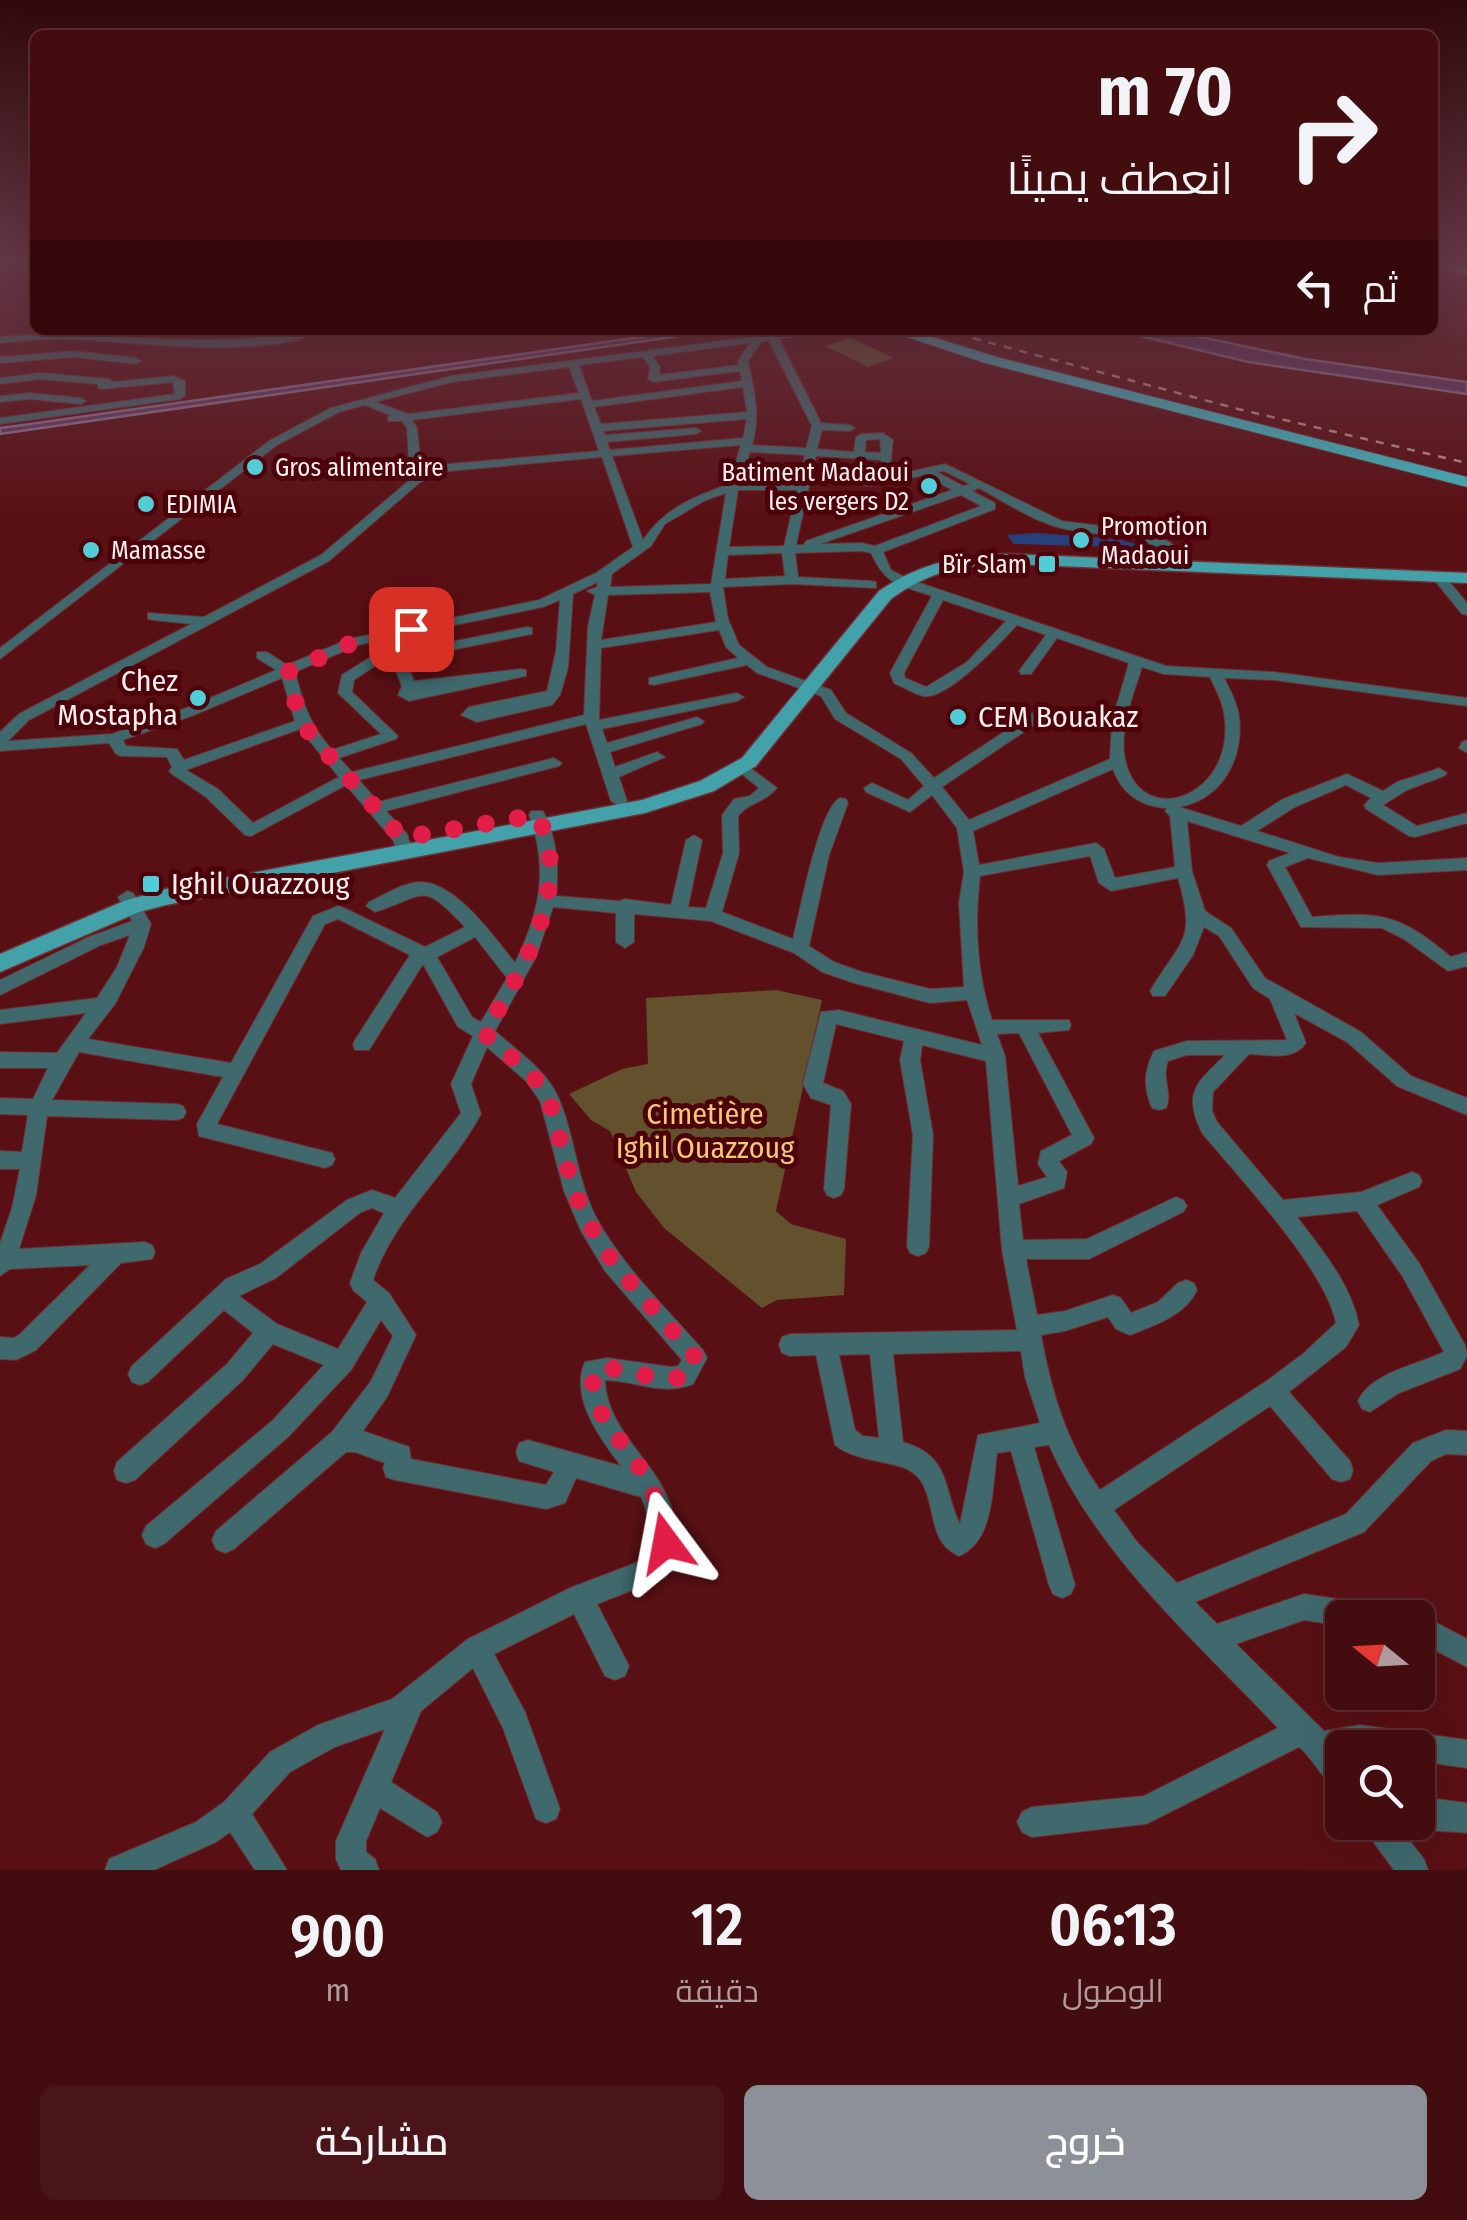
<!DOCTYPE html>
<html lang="ar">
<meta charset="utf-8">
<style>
:root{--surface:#430c0f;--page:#4a1518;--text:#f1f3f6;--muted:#af9b9e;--line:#5b2c2f;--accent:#8c9099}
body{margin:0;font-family:"Fira Sans Condensed",Cairo,sans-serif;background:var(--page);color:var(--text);direction:rtl;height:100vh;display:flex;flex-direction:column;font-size:38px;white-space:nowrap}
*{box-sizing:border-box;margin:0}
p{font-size:32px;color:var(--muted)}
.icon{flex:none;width:55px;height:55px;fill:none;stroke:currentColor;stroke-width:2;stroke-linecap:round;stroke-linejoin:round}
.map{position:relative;height:1870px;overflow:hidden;direction:ltr}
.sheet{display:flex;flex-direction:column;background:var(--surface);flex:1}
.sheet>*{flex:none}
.banner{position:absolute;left:30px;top:30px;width:1408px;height:305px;border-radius:15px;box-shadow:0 10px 40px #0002,0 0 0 2px var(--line);direction:rtl;background:#430c0f;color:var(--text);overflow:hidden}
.needle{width:65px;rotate:288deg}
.fabs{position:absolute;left:1325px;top:1600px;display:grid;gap:20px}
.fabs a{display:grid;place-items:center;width:110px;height:110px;border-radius:15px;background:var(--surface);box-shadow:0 10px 40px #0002,0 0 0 2px var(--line);font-size:50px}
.pin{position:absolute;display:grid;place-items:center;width:85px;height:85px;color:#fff;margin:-42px;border-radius:20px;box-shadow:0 5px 15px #0006}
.me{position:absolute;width:110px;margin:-55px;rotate:347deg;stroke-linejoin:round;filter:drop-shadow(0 0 8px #0008)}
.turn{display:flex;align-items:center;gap:35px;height:210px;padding:0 40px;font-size:45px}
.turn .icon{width:130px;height:130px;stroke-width:2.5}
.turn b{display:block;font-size:70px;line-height:85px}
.then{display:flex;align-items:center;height:95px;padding:0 40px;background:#0003;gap:20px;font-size:38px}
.eta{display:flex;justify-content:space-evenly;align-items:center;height:170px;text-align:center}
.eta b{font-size:60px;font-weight:600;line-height:70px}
.button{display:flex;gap:20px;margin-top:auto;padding:20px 40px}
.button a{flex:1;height:115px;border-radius:15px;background:var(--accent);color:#fff;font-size:40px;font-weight:600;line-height:115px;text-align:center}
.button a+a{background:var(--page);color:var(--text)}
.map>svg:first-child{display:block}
.green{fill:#63502c}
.water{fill:#603c65;stroke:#8e728e;stroke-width:2.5}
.building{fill:#25407b}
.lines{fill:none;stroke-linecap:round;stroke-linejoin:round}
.minor-casing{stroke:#6f2f33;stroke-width:2}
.major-casing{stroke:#6f2f33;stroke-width:3}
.highway-casing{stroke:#6f2f33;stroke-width:2}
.minor{fill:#3f696d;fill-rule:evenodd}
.major{fill:#42a1a9;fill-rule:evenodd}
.highway{fill:#3fb7c1;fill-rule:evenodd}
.rail{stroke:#b59091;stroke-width:2.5;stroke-dasharray:8 8;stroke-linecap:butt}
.route{stroke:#e11d48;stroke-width:18;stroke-dasharray:0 32.4}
.poi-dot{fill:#52ccd6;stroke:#4d020a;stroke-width:4}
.labels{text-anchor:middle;stroke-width:10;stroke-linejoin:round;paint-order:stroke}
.far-poi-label{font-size:25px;fill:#f9efef;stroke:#4d020a;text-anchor:start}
.poi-label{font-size:30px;fill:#f9efef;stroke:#4d020a;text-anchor:start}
.park-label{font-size:30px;fill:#f2c978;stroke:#4d020a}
</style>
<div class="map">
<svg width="1467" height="1870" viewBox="0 0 1467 1870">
<rect width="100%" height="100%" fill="#591014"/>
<g class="green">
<path d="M851,338l43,20 -26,9 -43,-21z"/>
<path d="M776,990l46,10 -46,211 15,13 55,15 -2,56 -67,5 -15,8 -98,-80 -28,-36 -26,-61 -19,-11 -22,-26 53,-25 26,-5 -2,-66z"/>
</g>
<g class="water">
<path d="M690,330h32l-722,104v-6l30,-4z"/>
<path d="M1116,330h51l138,29 162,23v12l-219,-32z"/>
</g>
<path class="building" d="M1036,533l82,6 31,9 -135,-4 -7,-9z"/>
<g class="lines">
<defs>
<g id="minor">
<path d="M7,260h10l18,12v7z"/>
<path d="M306,330h17c-61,30 -171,13 -238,10 -28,-2 -57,0 -85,3v-6c102,-9 205,16 306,-7z"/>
<path d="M807,330h27l-55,9 42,84 29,2 5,3 -5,3 -28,-1 -5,19 37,3 2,-15 5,-3 22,-1 10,7 -3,28h-8l-1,-8 -65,-4 -4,19 59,5 74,-16 117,57 86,11 23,11 16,15 -10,3c-41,-35 -74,-21 -120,-34 -27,-8 -54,-26 -78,-39l-7,3 23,12v6l-112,43 8,18 17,9 258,87 108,6 193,26v8l-193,-26 -50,-2c6,12 13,24 15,38 5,42 -16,83 -60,91l62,19 42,-27 64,-25 36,17 14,-9 37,-12 5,-2 8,5 -3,3 -37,14 -24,15 34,21 50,-13v10l-52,14 -6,-1 -43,-27 -2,-4 7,-7 -25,-13 -51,22 -38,24 82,26 39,6 89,-5v12l-89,5 -70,-17 -23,9 27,50c68,-5 85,-5 139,40l16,-5v14l-19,5 -44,-32 -22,-11 -81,-1 -34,-62 2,-4 21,-8 -103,-32 5,50 13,40 26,17 34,50 96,54 50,44 56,22v17l-70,-29 -50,-44 -53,-29 12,30c-12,18 -36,12 -57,11l-36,38 -1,19 5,11 66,78 78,-8 51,-20 7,3 3,6 -3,6 -42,18 42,58 46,82 2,11 -7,13 -61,24 -29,19 -8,-3 -4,-8c13,-29 60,-36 86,-49l-41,-75 -46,-66 -60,6c25,33 54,67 62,108l-13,22 -57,45 61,69 3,9 -3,9 -9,3 -9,-3 -62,-73 -156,104 23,32 40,41 169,-69 67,-71 33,-13 21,1v24l-21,-1 -15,7 -67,71 -169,70 22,22 87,-30 75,11 9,4 4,9h-50v8l-38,-6 -68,24 88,87 36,-6 107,15v28l-49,-7v-13h-76v43c-19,-8 -27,-31 -43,-44l-153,77 -114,13 -10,-5 -5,-10 5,-10 10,-5 112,-11 134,-68c-83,-88 -179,-171 -229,-283l-15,2 41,138 -4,9 -9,4 -9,-4 -4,-9 -38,-134 -14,2c-5,33 -2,88 -38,103 -32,-14 -22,-50 -38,-75 -15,-24 -58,-14 -86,-36l-19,-90 -26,1 -8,-3 -3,-8 3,-8 8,-3 227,-4 -15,-80 -16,-189 -64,-16 -2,15 13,75 -4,111 -3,7 -8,3 -8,-3 -3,-7 6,-111 -13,-75 4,-19 -68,-17 -13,59 20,8 8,13 -7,85 -3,6 -7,3 -7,-3 -3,-6 7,-84 -20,-7 -8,-14 18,-72 18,-2 143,35 -15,-45 -37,3 -76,-20 -32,-11 -28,-19 -83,-32 -77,-7v28l-9,6 -9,-6v-29l-63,-6 -17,50 -41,74c22,20 52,39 64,68 16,38 18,81 37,118 27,50 70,91 107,133l4,8 -14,26c-30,12 -57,-3 -88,-4 2,72 101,101 61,197l-69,27 32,62 -4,10 -10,4 -10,-4 -31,-62 -80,40 31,58 35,97 -4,10 -10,4 -10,-4 -33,-91 -30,-60 -52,43 -30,71 46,30 5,10 -5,10 -10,5 -47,-29 -14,33v11l9,7 4,11h-38l-5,-11v-18l49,-112 -50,18 -45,25 -38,42 35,56h-32l-25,-38 -14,10 -62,28h-49l4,-11 87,-37 28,-20 46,-50 48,-27 74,-26 76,-60 102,-51 76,-29c4,-22 5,-41 -5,-62l-65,-19 -11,25 -19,6 -151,-29 -9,-3 -3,-9 2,-5 -30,-11h-9l-112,97 -9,4 -9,-4 -4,-9 4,-9 116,-99 39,-51 22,-45 -12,-16 -30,50 -63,67 -124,107 -9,4 -9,-4 -4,-9 4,-9 126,-105 52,-56 -51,-21 -30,36 -108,100 -9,3 -9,-3 -3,-9 3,-9 110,-98 26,-31 -29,-23 -76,72 -8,3 -8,-3 -4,-8 4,-8 94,-87 34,-15 87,-64 25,-10 23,8 66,-85 -10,-29 22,-48 -15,-9 -35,-63 -54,86h-14l-2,-5 2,-5 55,-85 -72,-36 -13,5 -108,200 115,29 3,6 -3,6 -7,3 -126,-32 -2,-12 26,-47 -144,-25 -27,48 124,4 7,2 3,6 -3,6 -7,2 -129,-4 -11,79 -17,54 125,-7 8,3 3,7 -3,7 -31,4 -85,87 -20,10 -16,-1v-22l14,1 6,-4 70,-69 -80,4 -10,7v-33l12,-35 8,-39h-20v-18l22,1 6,-37 -28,-1v-16l33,1 15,-31h-48v-16l57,1 29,-40 -86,11v-14l97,-12 20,-31 13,-32 -29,10 -101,50v-15l89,-43 43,-16 -14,-24 9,-6 6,2 18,31 -7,23 -29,57 -27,35 143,24 82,-147 25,-10 6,2 81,39 40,-20c-45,-47 -37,-32 -90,-15l-9,-6 3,-4c16,-7 34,-20 52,-20 36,1 73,55 94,81 25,-51 34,-94 14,-148l2,-4h12c14,28 16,54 13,85l63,5 6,-2 46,6 15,-65 8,-5 8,5 -14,67 18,1 17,-55 -1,-38 12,-16 16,-3 9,-8 -22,-18 -3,-3 8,-5 35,26c-14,16 -28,14 -39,28l1,37 -17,59 71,27c7,-27 26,-131 47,-141l6,1 2,4 -19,52 -20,91 25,16 28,10 68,17 34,-2 -5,-84 5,-31 -7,-44 -25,-33 -22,17 -44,-20 -2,-4 8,-5 36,17 16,-14 -23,-27 -66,-40 -14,-23 -64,-23 -10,-8 -93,20 -5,-1v-6l89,-20 -12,-11 -7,-17 -118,18 -2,72 138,-27 7,4 -7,4 -135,28 5,14 90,-26 7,4 -2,3 -92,28 5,15 42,-15 8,5 -46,20 8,24 -2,4 -6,1 -8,-5 -25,-77 -227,56 19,22 176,-44 8,5 -3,3 -173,45 21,23 5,16 -8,6 -6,-2 -5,-14 -47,-55 -95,51 -6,-1 -39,-38 -34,-23 -3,-3 3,-4 -5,-10 -46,-1 -5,-2 -7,-11 -109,8v-19l19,-18 172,-90 -38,-4 -5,-1v-6l56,4 117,-62 90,-76 15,-10 -17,-8 -2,-33 -5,-7h-14v-4l4,-1 -27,-11 -26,7 -62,33 -277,214v-11l269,-207 62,-33 120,-32zM769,341l43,85 -6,22 -54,-3c9,-29 2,-54 -4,-84l13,-19zM750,343l-12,18 1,4 -80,10 1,-8 -8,-11zM643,357l7,10 -2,12 5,3 87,-11 2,10 -150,20 -13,-36zM569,367l10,26 -170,21 -34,-12 77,-20zM743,387l4,25 -146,12 -7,-17zM581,399l18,52 -163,14 -16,-6 -3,-31 -5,-8zM747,419l-4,19 -133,12 -3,-8 89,-8 5,-3 -5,-3 -91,7 -2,-4zM880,439l1,14 -16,-1 1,-12zM741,445l-12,39c-36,13 -64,24 -86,56l-31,-84zM750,452l55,3 -7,29h-58zM602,457l31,90 -37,26 -57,27 -190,39 -62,26 -20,-13h-10v6l19,12 -92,39 -72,25 -104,7 21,-21 300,-159 90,-78 19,-11zM944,471l26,13 -7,2 -26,-14zM925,475l27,15 -146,51 -2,4h-8l14,-63 61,4zM738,490h59l-13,56 -55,1zM726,493l-15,91 -101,3 2,-13 39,-28 14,-22 39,-23zM961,495l20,11 -106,40 -13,-3 -42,1zM862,551l9,2c15,33 29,32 61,43l-42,77 4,10c9,4 20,11 29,13 24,5 78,-54 94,-71l29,10 -27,36 2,3h10l26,-36 72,25 -17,58 -2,38 -141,61 -27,-33 107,-72v-6h-10l-105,69 -23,-25 -65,-40 -15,-23 -64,-23 -28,-22 -11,-26 -5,-32 69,-3 84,4v-6l-5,-1 -73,-4 -3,-24zM782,553l3,23 -60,3 3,-24zM598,582l-1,5 -10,4 8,4 -7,31 -4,89 -232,57 -13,-14 57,-19 2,-3 -46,-44 2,-12 24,-16 17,-3 -2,3 9,22 -4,9 11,6 117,-25v-6l-5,-1 -107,12 -7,-17 -6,-4 131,-26v-6l-5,-1 -158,31 -27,17 -4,18 43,41 -49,16c-23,-27 -28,-44 -37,-78l63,-27 185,-38 17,-7 -4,51 -9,40 -78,16 -8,8 16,7 75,-17 8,-10 8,-27 5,-74zM710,592l6,30 -115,18 7,-45zM943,600l63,21 -39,41 -41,25 -21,-9 -1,-5zM1142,667l22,7 46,3c5,11 12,23 14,36 14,84 -84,119 -99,46 -6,-30 8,-64 17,-92zM282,678l13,43 -111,39 -7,-11 -51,-3 -3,-6 71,-25zM300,729l39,48 -86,46 -35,-34 -32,-19zM1113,769c8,24 28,38 54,39l-2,3 5,5 5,51 -60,11 -11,-29 -8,-6 -117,22 -6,-34zM1090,856l9,27 12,8 67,-13c19,64 3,61 -28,113l3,5h12l28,-41 11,-28 15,9 34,52 17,11 17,41 -100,1 -33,10c-10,20 -11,36 -2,57l7,2 7,-2c7,-15 -5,-29 2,-47l19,-6h38c-28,28 -43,37 -23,78 36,43 124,137 134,190l-32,30 -36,27 -168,110c-33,-46 -49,-99 -59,-155l24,-4 43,-14 8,12 14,6c25,-10 55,-19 67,-45l-3,-7 -8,-3 -8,3 -20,19 -27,11 -10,-15 -8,-3 -48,16 -28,4 -11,-56h63l94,-47 4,-6 -4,-6 -7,-3 -89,42 -64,1 -4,-36 45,-16 3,-16 -8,-11 32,-17 3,-6 -56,-105 31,-3 2,-5 -2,-5h-77c-15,-45 -18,-97 -12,-144zM475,937l32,41 -26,44 -9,-5 -35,-60zM1019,1033l53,102 -31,16 -3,13 9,13 -29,9 -13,-130 -8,-22zM487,1047l39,34 14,20 24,90 17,40 24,40 77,89 -4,6 -6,1 -65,-9 -22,4c-16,36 16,77 36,104l-93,-26 -9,3 -3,9 3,9 35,11 -8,13 -135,-26 -2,-12 -46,-16 24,-34 29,-62 -27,-42 -16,-13c22,-65 76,-107 108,-166l-10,-30zM372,1208l12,5 -23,40 -11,30 3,7 14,12 -29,47 -61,-25 -38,-28 37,-18 85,-66zM1021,1351l4,26 15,46 -62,12 -18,89c-18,-37 -8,-67 -57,-82l-10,-88zM870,1354l9,84 -16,-2 -8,-6 -16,-75z"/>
<path d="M74,351l62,7 5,3 -5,3 -62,-7 -74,6v-6z"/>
<path d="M40,373l69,6 5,3 59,-6 12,5v15l-5,3 -180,25v-6l175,-24 -2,-12 -71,7 -4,-1v-4l-58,-5 -40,5v-6z"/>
<path d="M30,393l51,5 5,3 -5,3 -51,-5 -30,3v-6z"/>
<path d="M1438,573l5,1 24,29v12l-5,-1 -30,-37z"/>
<path d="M1467,740v13l-8,-5 3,-6z"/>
<path d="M1418,1613l49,26v28l-49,-26v-23h-10z"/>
<path d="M1428,1798l39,5v30c-15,-2 -49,-2 -59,-7l-2,-4h12v-20z"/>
<path d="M1362,1822h33l29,37 4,11h-34l-28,-38z"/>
</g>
<path id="major" d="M1008,554l459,19v10l-459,-19c-44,0 -81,8 -117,35l-135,167 -42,25 -69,22 -479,92 -27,7 -139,60v-18l124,-53 42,-12 476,-89 58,-19 42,-23 137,-167c39,-27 82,-37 129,-37z"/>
<g id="highway">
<path d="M1432,260l35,7v8l-35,-7z"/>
<path d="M886,330h24l87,27 470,120v10l-482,-124z"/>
</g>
</defs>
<use href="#minor" class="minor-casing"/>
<use href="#major" class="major-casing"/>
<use href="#highway" class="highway-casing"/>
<use href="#minor" class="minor"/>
<use href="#major" class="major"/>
<use href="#highway" class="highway"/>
<path class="rail" d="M942,330l296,79 229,54"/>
</g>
<linearGradient id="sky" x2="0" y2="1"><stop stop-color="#31090b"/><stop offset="0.5" stop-color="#643745"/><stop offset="1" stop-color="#643745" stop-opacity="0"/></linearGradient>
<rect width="1467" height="522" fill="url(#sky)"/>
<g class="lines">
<path class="route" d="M411,629l-57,13 -66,30 10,41 12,21 92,104 135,-23c38,71 -16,158 -53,218l49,43 16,23 25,92 15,33 25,40 82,94 -11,18c-36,10 -52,-13 -91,-6 -8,43 31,70 50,105 13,22 18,43 22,68"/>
</g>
<g class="poi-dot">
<circle cx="255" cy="467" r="10"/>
<circle cx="929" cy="486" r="10"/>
<circle cx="146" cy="504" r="10"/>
<circle cx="1081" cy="540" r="10"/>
<circle cx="91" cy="550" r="10"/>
<rect x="1037" y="554" width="20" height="20" rx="5"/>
<circle cx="198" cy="698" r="10"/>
<circle cx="958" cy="717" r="10"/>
<rect x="141" y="874" width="20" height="20" rx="5"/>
</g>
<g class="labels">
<g class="far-poi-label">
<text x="275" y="476">Gros alimentaire</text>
<text x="909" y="481" text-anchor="end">Batiment Madaoui<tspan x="909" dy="29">les vergers D2</tspan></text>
<text x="166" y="513">EDIMIA</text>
<text x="1101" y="535">Promotion<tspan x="1101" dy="29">Madaoui</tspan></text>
<text x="111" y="559">Mamasse</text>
<text x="1027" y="573" text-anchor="end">Bïr Slam</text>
</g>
<g class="poi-label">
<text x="178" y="691" text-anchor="end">Chez<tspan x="178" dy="34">Mostapha</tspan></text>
<text x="978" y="727">CEM Bouakaz</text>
<text x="171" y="894">Ighil Ouazzoug</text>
</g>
<g class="park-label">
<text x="705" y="1124">Cimetière<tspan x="705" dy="34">Ighil Ouazzoug</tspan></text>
</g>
</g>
</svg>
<div class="fabs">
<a><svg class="needle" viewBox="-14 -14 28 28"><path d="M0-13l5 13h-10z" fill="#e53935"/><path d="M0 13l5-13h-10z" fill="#af9b9e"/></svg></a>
<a><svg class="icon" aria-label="search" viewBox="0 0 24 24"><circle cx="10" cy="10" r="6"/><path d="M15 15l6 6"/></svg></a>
</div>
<div class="pin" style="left:411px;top:629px;background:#d93025"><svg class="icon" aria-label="arrive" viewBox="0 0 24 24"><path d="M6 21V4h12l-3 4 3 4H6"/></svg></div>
<svg class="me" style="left:666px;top:1543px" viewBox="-20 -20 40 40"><path d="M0-17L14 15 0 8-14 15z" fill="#e11d48" stroke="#fff" stroke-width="4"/></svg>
<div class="banner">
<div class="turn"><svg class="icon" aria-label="right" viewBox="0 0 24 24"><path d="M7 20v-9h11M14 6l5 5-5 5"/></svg><div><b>70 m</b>انعطف يمينًا</div></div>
<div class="then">ثم<svg class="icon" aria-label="left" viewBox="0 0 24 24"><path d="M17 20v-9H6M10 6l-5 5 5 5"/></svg></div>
</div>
</div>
<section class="sheet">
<div class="eta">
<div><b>06:13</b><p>الوصول</p></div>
<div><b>12</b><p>دقيقة</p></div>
<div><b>900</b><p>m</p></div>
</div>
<div class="button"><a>خروج</a><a>مشاركة</a></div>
</section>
